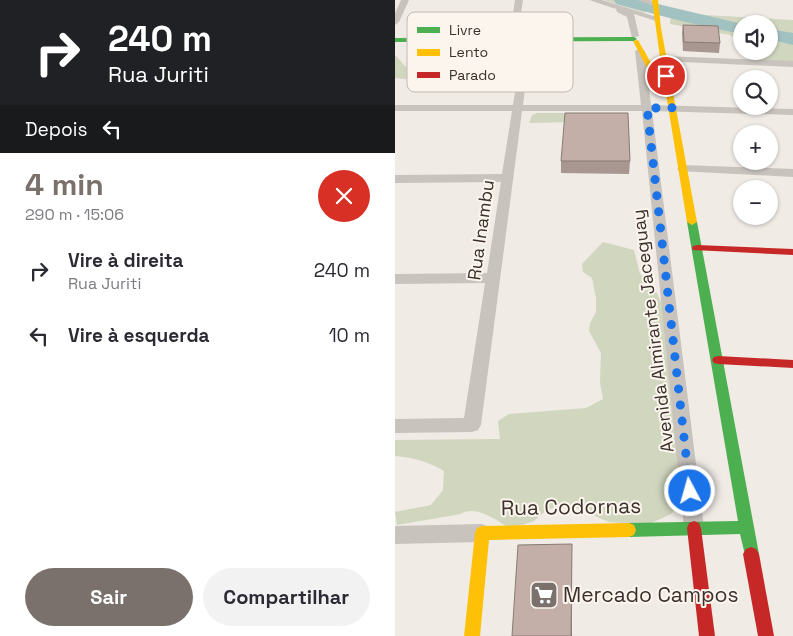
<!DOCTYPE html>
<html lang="pt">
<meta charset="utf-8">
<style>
:root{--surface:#fff;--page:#f2f2f3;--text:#2b2b33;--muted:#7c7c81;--accent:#7a716c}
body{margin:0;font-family:"Space Grotesk",sans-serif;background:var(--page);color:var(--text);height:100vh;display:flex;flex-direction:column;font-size:19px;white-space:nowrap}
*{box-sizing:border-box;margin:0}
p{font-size:16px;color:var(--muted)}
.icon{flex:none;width:28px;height:28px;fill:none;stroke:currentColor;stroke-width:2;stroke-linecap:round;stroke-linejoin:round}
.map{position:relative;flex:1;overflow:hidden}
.drawer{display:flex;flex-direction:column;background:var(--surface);width:395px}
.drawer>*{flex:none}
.guide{background:#202124;color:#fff;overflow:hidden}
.fabs{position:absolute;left:338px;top:15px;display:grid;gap:10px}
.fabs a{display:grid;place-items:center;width:45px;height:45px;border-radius:50%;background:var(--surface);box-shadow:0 1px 4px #0004;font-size:25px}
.pin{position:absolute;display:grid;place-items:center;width:42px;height:42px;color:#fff;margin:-21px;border:2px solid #fff;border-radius:50%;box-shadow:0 1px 5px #0007}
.me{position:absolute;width:55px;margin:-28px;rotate:354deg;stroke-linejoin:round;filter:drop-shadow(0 0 4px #0008)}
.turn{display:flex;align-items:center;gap:18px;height:105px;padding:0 25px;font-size:22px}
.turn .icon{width:65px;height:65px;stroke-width:2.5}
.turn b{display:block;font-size:35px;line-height:42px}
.then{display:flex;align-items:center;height:48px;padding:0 25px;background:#0003;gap:10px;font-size:19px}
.round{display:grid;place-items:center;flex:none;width:52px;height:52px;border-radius:26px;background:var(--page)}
.overview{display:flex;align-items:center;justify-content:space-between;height:85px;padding:0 25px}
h1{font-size:30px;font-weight:600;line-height:38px;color:var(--accent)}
.cta{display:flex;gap:10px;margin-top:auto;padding:10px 25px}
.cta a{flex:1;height:58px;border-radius:30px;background:var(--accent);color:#fff;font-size:20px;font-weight:600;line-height:58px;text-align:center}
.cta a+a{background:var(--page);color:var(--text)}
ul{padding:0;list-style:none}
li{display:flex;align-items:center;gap:15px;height:65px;padding:0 25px}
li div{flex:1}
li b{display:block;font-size:19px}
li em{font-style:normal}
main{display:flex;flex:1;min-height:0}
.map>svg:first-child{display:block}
.green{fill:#d1d6bf}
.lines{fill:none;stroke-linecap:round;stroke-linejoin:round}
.river{fill:#a1c2c1;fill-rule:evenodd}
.street{fill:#c9c3be;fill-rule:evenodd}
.fast{fill:#4caf50;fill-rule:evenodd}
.slow{fill:#ffc107;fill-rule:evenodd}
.jam{fill:#c62828;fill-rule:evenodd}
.wall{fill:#a89690}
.shaded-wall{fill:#887a75}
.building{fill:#c3afa7;stroke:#887a75}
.route{stroke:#1a73e8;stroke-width:9;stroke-dasharray:0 16.2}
.labels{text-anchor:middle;stroke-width:4;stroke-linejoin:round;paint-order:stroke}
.street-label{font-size:18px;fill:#3b302b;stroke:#fbf5ee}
.near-street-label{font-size:21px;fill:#3b302b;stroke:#fbf5ee}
.near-poi-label{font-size:21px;fill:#3b302b;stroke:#fbf5ee;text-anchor:start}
.key{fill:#fbf5ee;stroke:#c1bab4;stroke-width:1}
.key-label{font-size:14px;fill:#3b302b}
</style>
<main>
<section class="drawer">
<div class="guide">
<div class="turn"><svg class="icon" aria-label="right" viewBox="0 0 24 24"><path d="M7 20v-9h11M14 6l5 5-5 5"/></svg><div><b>240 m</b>Rua Juriti</div></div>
<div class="then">Depois<svg class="icon" aria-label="left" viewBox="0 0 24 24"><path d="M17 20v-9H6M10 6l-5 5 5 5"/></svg></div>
</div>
<div class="overview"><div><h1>4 min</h1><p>290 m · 15:06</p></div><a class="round" style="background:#d93025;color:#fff"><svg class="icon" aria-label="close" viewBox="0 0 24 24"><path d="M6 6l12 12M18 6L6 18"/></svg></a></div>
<ul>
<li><svg class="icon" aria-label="right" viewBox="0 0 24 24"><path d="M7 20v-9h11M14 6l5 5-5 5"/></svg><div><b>Vire à direita</b><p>Rua Juriti</p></div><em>240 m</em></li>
<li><svg class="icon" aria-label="left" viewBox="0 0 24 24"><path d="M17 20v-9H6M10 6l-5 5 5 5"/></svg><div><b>Vire à esquerda</b></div><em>10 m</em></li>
</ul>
<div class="cta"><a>Sair</a><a>Compartilhar</a></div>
</section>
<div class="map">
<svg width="398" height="636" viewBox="0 0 398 636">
<rect width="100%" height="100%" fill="#f0ebe5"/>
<g class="green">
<path d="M209,0h32l11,3 -2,10z"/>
<path d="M274,13l124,7v42l-37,-1 -5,-10h18v-27h-28v17l-11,-6 -60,-11 1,-10z"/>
<path d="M0,55l10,11 18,4 33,-6 11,6 47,2 -2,8h-10l-2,-4 -26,-1 -10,7 -15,-1 -14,2 -40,-5z"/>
<path d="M142,113h56l-19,9 -45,1 3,-8z"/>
<path d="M208,242l31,8 6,24 12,9 12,25 18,190 -11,16 -24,11 -38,-3 -37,-16 -24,3 -14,12 -23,8c-13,-7 -34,-25 -50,-15l-64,11 -2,-13 36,-7 12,-15 1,-19c-17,-10 -30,-13 -49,-15v-16l105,-1 -2,-18 11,-7 77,-6 17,-9 -3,-16 1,-30 -12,-22 1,-8 6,-11v-14l-4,-20 -9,-6 -1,-8z"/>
</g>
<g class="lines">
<g class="river">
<path d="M219,0h27l101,24 -1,10 -56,-12 -69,-18z"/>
<path d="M374,29l24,4v12l-24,-6z"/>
</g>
<g class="street">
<path d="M6,0h8l-10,22 -4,3v-12z"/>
<path d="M120,0h8l-6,40 -4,3 -4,-3z"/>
<path d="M194,0h13l58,18 -4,3 -22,-7 5,22 -7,2 -5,-21 -10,-5 -1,-3z"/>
<path d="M242,0h13l9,4 -4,2z"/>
<path d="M132,37l4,3 -8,65h118l-6,-54 5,-3 5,3 6,54 142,4v6l-141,-4 52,417 -3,6 -7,3 -7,-3 -3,-6 -42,-417h-120l-41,314 -3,5 -6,2 -77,1v-14l69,-1 21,-135 -90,1v-10l92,-1 14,-91 -106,1v-8l107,-1 10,-63h-117v-6h118l10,-65z"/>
<path d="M268,56l130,5v6l-133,-6v-4z"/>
<path d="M288,165l110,4v8l-114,-6 -2,-2z"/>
<path d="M87,524l7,3 3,6 -3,6 -7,3 -87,2v-18z"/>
</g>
<g class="fast">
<path d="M0,38l239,-1 3,2 -3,2 -239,1z"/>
<path d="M297,219l5,3 57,305 5,27 -3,5 -5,2 -5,-2 -6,-25 -111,3 -5,-2 -2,-5 2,-5 5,-2 109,-2 -51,-299z"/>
</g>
<g class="slow">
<path d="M257,0h6l3,28 36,194 -5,3 -5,-3 -21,-128 -6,-2 -27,-51 5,-1 26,46z"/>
<path d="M234,523l5,2 2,5 -2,5 -5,2 -140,3 -9,96h-16l11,-103 2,-5 5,-2z"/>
</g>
<g class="jam">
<path d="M302,245l96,4v6l-100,-5 -1,-2 1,-2z"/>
<path d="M323,356l75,4v8l-75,-4 -4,-1 -2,-3 2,-3z"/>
<path d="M299,521l5,2 2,5 14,108h-16l-12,-108 2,-5z"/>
<path d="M356,547l5,2 3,5 15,82h-16l-15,-82 3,-5z"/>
</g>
</g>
<g class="wall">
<path d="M288,25l37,18 -1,10 -36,-2 -1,-18z"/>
<path d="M166,161h69l-1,13 -68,-1z"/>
</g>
<path class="shaded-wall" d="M177,544v92h-1z"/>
<g class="building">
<path d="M288,25l35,1 2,17 -36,-1z"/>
<path d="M170,113h63l2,48h-69z"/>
<path d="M177,544l-1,92h-59l6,-91z"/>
</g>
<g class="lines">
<path class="route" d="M271,76l6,32h-25l43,383"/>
</g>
<defs>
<symbol id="supermarket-square" viewBox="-11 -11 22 22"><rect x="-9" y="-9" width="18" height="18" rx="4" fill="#7a716c" stroke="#fbf5ee"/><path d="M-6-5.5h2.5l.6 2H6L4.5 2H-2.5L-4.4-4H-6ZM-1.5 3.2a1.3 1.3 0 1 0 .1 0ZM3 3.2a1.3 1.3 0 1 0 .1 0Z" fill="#fff"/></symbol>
</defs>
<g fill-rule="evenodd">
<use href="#supermarket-square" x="133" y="579" width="32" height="32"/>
</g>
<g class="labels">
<g class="street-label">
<text transform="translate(86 230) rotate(-82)" y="6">Rua Inambu</text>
<text transform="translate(258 331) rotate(-97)" y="6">Avenida Almirante Jaceguay</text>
</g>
<g class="near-street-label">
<text transform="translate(176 507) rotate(-1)" y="7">Rua Codornas</text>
</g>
<g class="near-poi-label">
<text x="168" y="602">Mercado Campos</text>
</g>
</g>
<rect x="12" y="12" width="166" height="80" rx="8" class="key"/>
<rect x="22" y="27" width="23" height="6" fill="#4caf50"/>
<rect x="22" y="49" width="23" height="7" fill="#ffc107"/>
<rect x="22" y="72" width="23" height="6" fill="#c62828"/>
<g class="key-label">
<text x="54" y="35">Livre</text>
<text x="54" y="57">Lento</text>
<text x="54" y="80">Parado</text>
</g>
</svg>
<div class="fabs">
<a><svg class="icon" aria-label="sound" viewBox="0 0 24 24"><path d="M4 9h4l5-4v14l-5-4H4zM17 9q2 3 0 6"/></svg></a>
<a><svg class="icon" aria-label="search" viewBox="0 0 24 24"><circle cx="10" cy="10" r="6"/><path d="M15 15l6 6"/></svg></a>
<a>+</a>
<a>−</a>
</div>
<div class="pin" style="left:271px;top:76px;background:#d93025"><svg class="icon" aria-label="arrive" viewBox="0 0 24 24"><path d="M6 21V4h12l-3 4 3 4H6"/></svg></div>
<svg class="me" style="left:295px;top:491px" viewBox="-20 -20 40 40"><circle r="17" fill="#1a73e8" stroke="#fff" stroke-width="3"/><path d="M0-11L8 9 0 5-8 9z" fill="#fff"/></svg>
</div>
</main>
